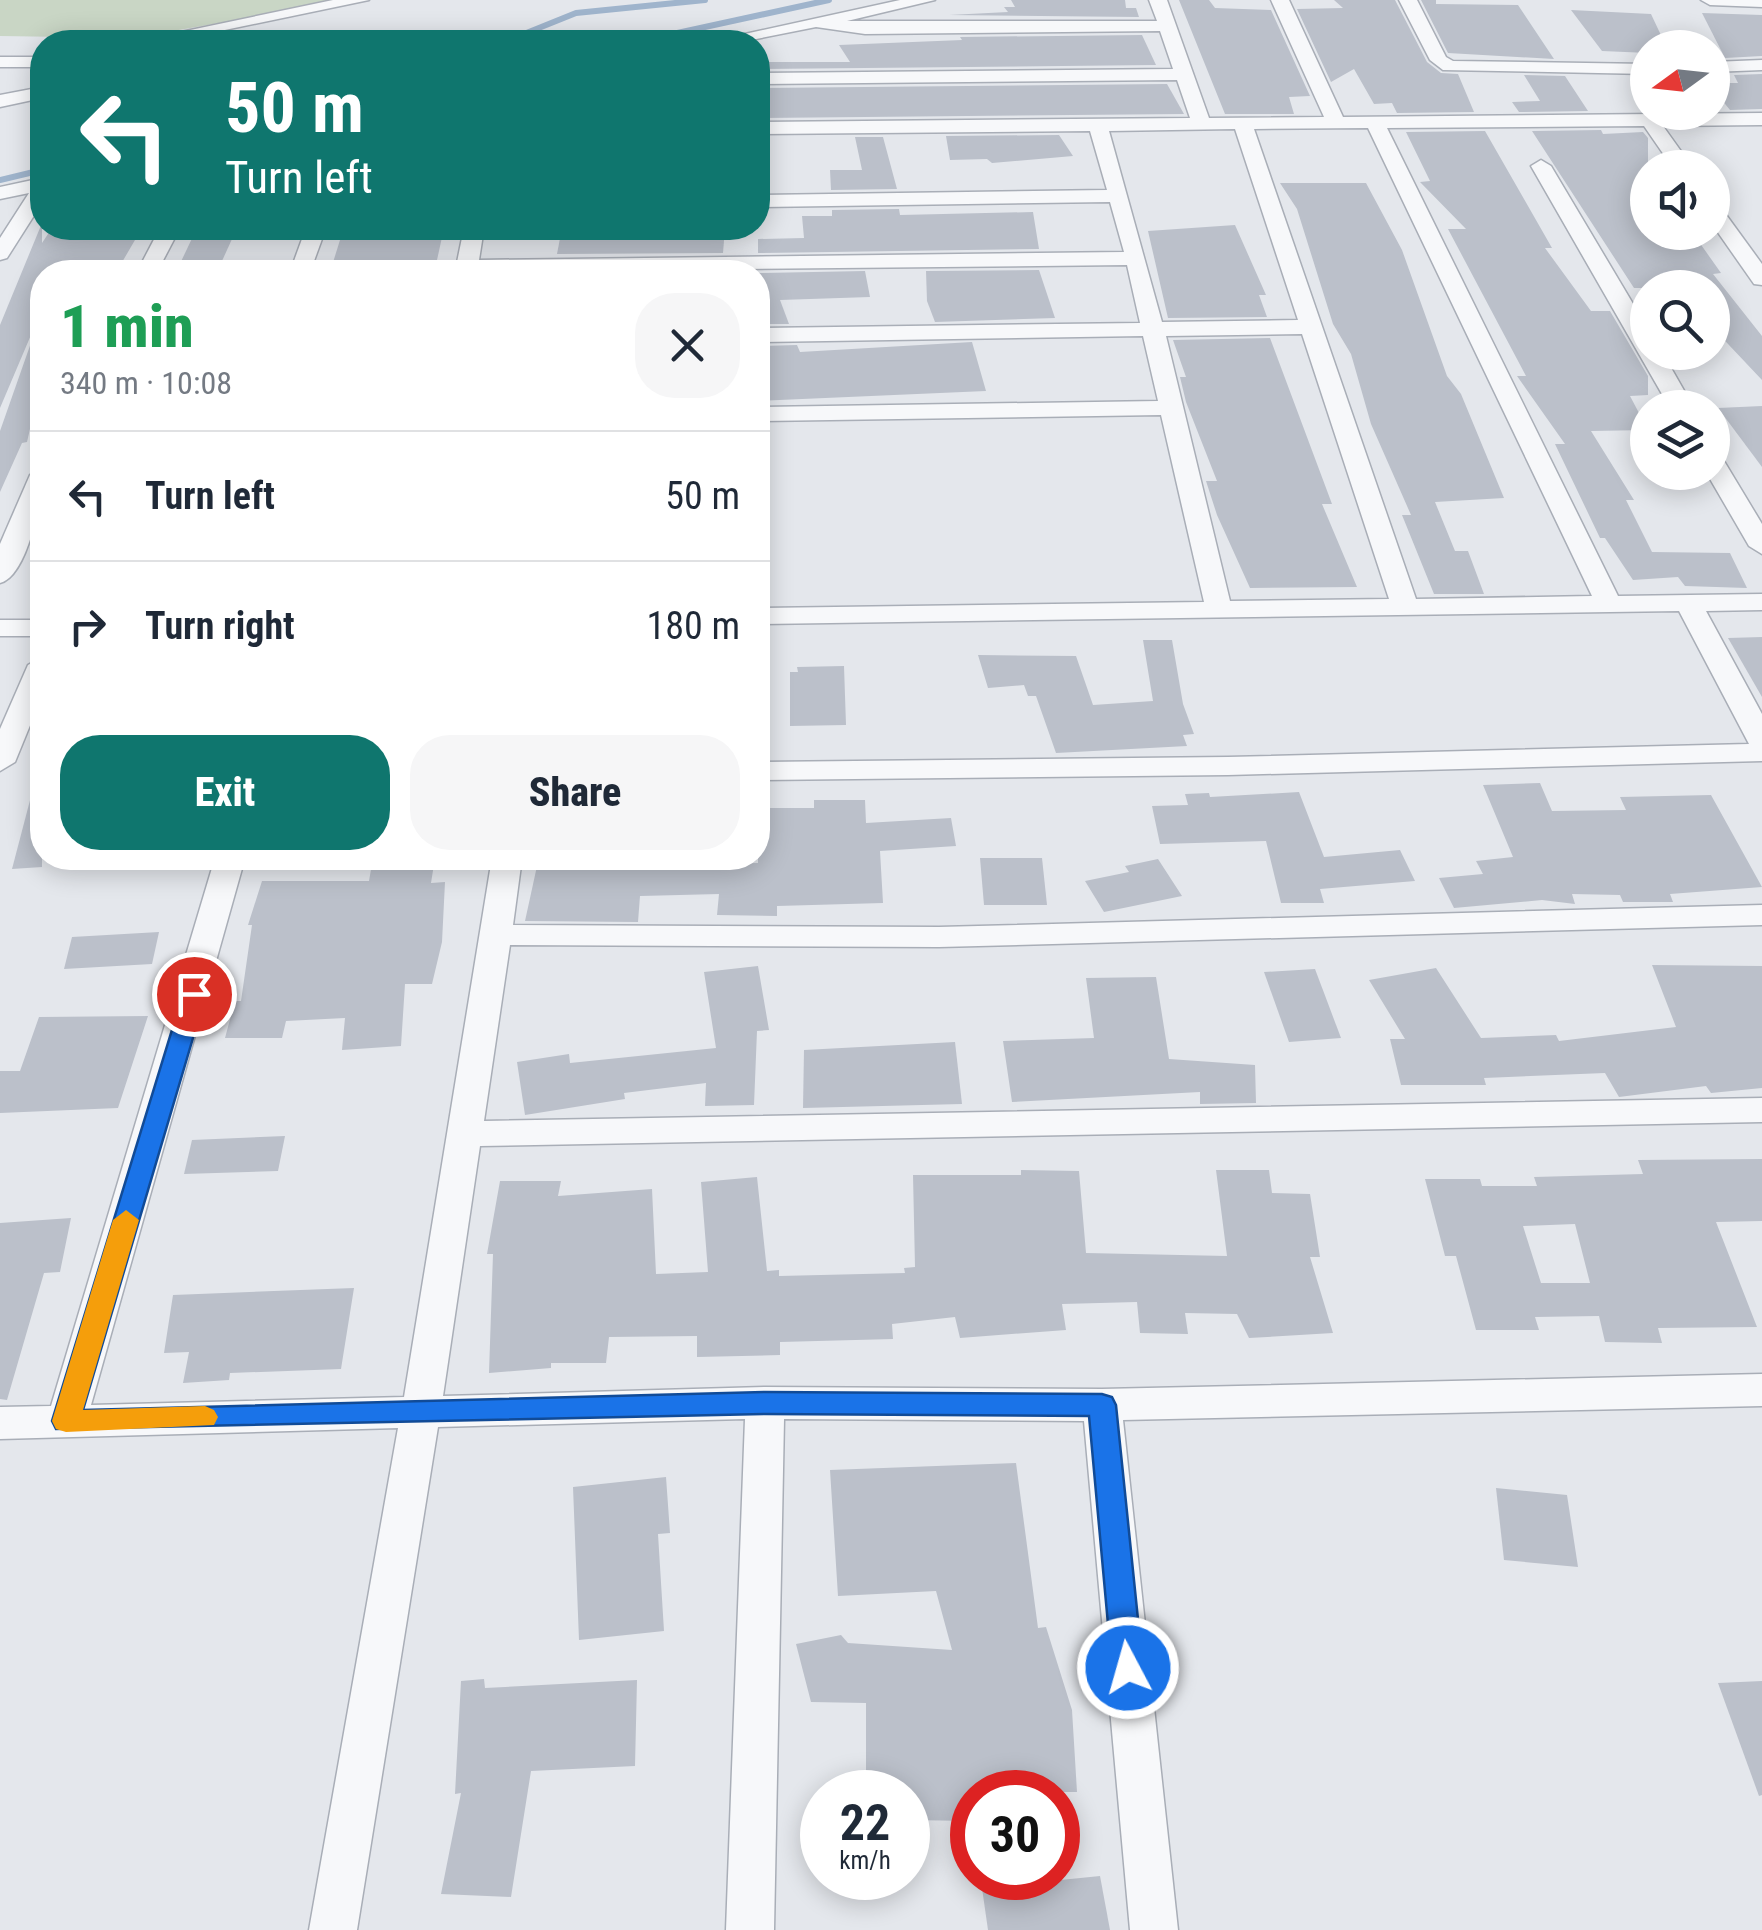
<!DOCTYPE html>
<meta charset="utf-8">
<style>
:root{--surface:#fff;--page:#f6f6f7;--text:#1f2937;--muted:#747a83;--line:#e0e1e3;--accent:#0f766e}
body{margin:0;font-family:"Roboto Condensed",sans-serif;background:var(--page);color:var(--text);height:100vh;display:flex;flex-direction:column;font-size:38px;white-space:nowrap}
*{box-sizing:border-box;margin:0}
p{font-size:32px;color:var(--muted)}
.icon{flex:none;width:55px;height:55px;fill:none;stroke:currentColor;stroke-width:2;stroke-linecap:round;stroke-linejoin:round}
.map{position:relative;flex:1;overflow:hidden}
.sheet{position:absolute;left:30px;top:260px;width:740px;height:610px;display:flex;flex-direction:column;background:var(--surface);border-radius:40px;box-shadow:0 5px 25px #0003}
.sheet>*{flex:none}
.banner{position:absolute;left:30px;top:30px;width:740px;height:210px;border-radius:40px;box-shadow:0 5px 25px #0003;background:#0f766e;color:#fff;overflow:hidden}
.needle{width:65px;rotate:255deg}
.controls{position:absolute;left:1630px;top:30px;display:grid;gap:20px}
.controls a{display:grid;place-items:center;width:100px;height:100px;border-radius:50%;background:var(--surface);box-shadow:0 5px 25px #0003;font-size:50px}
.speed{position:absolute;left:800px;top:1770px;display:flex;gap:20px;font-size:50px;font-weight:700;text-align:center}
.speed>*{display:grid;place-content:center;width:130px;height:130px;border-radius:50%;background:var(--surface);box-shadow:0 5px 25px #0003;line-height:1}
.speed small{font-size:25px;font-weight:400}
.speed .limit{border:15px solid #d22;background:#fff;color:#111}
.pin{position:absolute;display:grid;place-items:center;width:85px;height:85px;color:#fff;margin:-42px;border:5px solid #fff;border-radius:50%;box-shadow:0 2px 10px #0007}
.me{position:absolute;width:110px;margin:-55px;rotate:354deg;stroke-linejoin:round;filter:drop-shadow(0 0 8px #0008)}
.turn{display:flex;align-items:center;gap:35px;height:210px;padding:0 30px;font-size:45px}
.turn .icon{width:130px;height:130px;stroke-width:2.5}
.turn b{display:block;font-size:70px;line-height:85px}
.round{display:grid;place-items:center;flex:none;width:105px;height:105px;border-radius:40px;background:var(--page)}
.headline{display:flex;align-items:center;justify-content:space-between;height:170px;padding:0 30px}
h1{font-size:60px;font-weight:800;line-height:75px;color:#1e9e55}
.action{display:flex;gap:20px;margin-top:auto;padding:20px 30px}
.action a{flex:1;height:115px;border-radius:40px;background:var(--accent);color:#fff;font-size:40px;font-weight:800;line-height:115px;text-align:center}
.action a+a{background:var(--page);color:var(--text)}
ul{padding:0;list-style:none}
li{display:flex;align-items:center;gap:30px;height:130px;padding:0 30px;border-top:2px solid var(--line)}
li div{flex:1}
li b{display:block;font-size:38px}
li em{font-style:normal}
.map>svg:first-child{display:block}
.green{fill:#c9d6c5}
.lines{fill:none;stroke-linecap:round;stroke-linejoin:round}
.stream{stroke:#9fb4cc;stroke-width:6}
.building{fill:#bbc0ca;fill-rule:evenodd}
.minor-casing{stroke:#a9aeb7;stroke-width:3}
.minor{fill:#f7f8fa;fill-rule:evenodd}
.route{fill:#1a73e8;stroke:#114b97;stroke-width:2.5}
.slow{fill:#f59e0b}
</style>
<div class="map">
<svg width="1762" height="1930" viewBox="0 0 1762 1930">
<rect width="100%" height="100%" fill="#e4e7ec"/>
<path class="green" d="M0,0h350l-217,38 -133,-2z"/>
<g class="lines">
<g class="stream">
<path d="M504,42l72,-29 129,-13"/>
<path d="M636,42l193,-42"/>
<path d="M0,180l42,-10"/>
</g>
</g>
<g class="building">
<path d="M1011,0h114l1,8h10l3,9 -190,-2 59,-3 -4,-5h11z"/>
<path d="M1179,0h30l6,8 56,2 39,86 -21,1 5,17h-69z"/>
<path d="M1334,0h61l32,62 14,11 17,1 16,38 -77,1 -5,-10 -18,1 -20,-35 -23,13 -34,-73 46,-1z"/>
<path d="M1421,0h15v4l82,1 36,54 -106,-6z"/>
<path d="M1571,10l80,4 16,34h-19v5l-46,-2z"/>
<path d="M1702,13l60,2v41l-37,2z"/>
<path d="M1142,35l14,30 -398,4v-7h92l-11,-17 123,-5 -2,-3z"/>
<path d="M1762,74v35l-32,1 -18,-22v-5h26l-4,-8z"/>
<path d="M1524,75l41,1 23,35 -69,1 -7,-10 28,-1z"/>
<path d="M1167,84l17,30 -426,4v-30z"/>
<path d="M1601,130l2,4 40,-2 5,6v94h44l29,41 -8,1 49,62v44l-50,-53v-39h-78l-102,-157z"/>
<path d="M1485,131l67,117h-7l46,63h19l38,65v19l-18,1 18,34 -57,1 43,69h-8l26,52 78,1 17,35 -62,-2 -7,-9 -45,3 -28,-42h-5l-45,-94h10l-48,-68h9l-78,-147h18l-46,-47 10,-1 -24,-49z"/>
<path d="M1059,135l14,21 -81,7 -5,-4 -37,1 -4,-24z"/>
<path d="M855,137h28l14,52 -66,1 -1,-20h32z"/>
<path d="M1280,183h86l36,67 45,126 14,18 43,104 -69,4 20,49h13l16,43h-50l-32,-79h9l-40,-91 -20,-70 -18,-30 -36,-115z"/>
<path d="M899,209l1,6 133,-3 6,37 -281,4v-14l46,-1 -2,-22h30v-6z"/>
<path d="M42,223v20l10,-15h90l-21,36h-8l-3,8h-68v37l-42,99v-83z"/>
<path d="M1235,225l31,70h-7l8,22 -99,1 -20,-87z"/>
<path d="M197,228h40l-20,44h-41z"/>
<path d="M351,228h93l-7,32h-5l-3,12h-99l10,-32 8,-1z"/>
<path d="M562,228h163l-2,25 -166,1z"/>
<path d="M1039,270l16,48 -120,4 -8,-21 -1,-30z"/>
<path d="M865,271l5,26 -90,3 9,24h-31v-51z"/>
<path d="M39,320l3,1v85l-7,1 -8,35 -5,1 -22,49v-61z"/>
<path d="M1270,338l62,166h-10l35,83 -107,1 -33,-73 -11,-34h11l-31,-79 -6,-25h6l-13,-37z"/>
<path d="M972,342l14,49 -228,10v-55l39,-1 3,7z"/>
<path d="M1762,406v61l-44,-59z"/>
<path d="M1762,637v60l-34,-59z"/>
<path d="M1143,640h29l11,64 11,30 -11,1 4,11 -131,7 -20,-57h-8l-4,-11 -36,3 -10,-33 98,1 17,49 60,-4z"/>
<path d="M844,666l2,59 -56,1v-54h8l-1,-5z"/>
<path d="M1540,783l12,28 74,-1 -6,-13 91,-2 51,92 -92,7 3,8h-50l-3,-7 -48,-1 3,10 -33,-4 -88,8 -15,-30 44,-4 -7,-13 37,-4 -30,-72z"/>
<path d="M34,785l8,1v81l-30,2z"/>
<path d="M1299,792l25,65 76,-7 15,31 -95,8 4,14h-43l-15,-62 -106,3 -8,-38 36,-1 -3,-11 24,-1 1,4z"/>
<path d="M814,800h51l1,23 85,-5 5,28 -76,5 3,52 -106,3v10l-60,-1 2,-21 -79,2 -2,26 -113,-1 12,-55 221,-3v-55h56z"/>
<path d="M373,858h62l-4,25 14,-1 -3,60 -10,42h-27l-4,62 -59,4 3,-32 -59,3 -4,17h-57l10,-37h6l11,-76h-4l14,-44h107z"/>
<path d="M980,858h62l5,47h-63z"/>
<path d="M1158,859l24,37 -78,16 -19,-31 44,-9 -4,-6z"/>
<path d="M159,932l-7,32 -88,5 8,-32z"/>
<path d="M1652,965l110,1v122l-51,5 -5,-7 -87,11 -14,-24 -121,5 2,7h-85l-11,-46h15l-36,-59 67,-12 45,70 75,-3 3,6 117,-14z"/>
<path d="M758,966l11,64 -12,1 -3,74 -49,1 1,-23 -82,10 1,6 -100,16 -8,-53 52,-8 1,9 146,-15 -12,-76z"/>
<path d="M1315,969l26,69 -52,4 -25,-70z"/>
<path d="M1156,977l13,82 86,6 1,38 -56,1v-12l-188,10 -9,-61 91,-3 -8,-60z"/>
<path d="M148,1016l-30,92 -118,5v-42h20l19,-54z"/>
<path d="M955,1042l7,62 -159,4 1,-58z"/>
<path d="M285,1136l-7,35 -94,3 8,-34z"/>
<path d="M1762,1159v62l-46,1 41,105 -99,1 4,15 -57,-1 -6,-26 -64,1 4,13h-63l-20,-74h-11l-20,-77h55l2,7h55l-3,-9 109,-3 -5,-14zM1575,1224l15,59h-49l-18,-57z"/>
<path d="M1021,1170l58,1 7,82 141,3 -11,-86h53l3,23 38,1 10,63h-10l23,76 -84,5 -12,-24 -52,-1 3,21 -48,-1 -3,-31 -75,2 4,26 -106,8 -5,-21 -63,7 1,15 -113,3v13l-83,2v-21l-88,1 -3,26h-55v5l-62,5 4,-119h-6l13,-73h61l-3,15 94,-7 4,85 52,-2 -7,-90 56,-5 10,94 12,-1v6l126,-3 -1,-5 11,-1 -2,-92h108z"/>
<path d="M71,1218l-11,54 -16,1 -37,127 -7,-1v-176z"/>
<path d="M354,1288l-13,81 -111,4 -1,7 -46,3 6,-31 -25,1 9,-58z"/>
<path d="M1016,1463l22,165 8,-1 26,83 5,82h-105v29l-64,-1v-28h-42v-89l-55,-1 -15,-58 45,-9 7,8 104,7 -16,-59 -98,5 -8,-126z"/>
<path d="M666,1477l4,56 -12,1 6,97 -85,9 -6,-153z"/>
<path d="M1496,1488l71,7 11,72 -74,-7z"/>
<path d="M484,1679l1,9 152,-8 -2,86 -104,5 -20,126 -70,-3 20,-101 -6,1 6,-113z"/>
<path d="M1762,1681v114l-3,1 -41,-113z"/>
<path d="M1100,1876l10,54h-122l-6,-42z"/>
</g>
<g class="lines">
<defs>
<g id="minor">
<path d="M333,0h36l-202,42h-34z"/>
<path d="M900,0h35l-88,21h310l-8,-21h18l42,118 115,-1 -53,-117h18l54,117 419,-4v12l-99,1 30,42h-20l-29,-42 -257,2 231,468 144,-2v16l-56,1 56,103v47l-534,14 -470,5v-18l470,-5 521,-13 -70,-133 -921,13v-16l446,-6 -43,-187 -403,6v-14l400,-6 -15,-65 -385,6v-14l382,-5 -13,-58 -672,7 9,-44h20l-5,32 645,-8 -14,-50 -352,5v-12l349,-5 -17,-59 -332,3v-12l432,-4 -13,-38 -419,4v-11l415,-4 -13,-38 -295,3 -49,-7 -75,15h-33zM1368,128l224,468 -176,3 -162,-470zM1235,129l63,191 -136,2 -53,-191zM1302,334l87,265 -159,2 -64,-265z"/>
<path d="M1399,0h18l29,57 7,4 195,3v10l-205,-4 -13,-10z"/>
<path d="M1701,0h61v7l-52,-2z"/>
<rect x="0" y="57" width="42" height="10"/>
<path d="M1762,60v10l-50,2v-10z"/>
<path d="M42,87v11l-42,9v-12z"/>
<path d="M1541,160l10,6 97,163v23h14l32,56h-24l-139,-242z"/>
<path d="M42,178v25l-35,55 -7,2v-22l29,-45 -29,6v-12z"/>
<path d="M1712,203l7,2 43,59v21l-8,-1 -42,-60z"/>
<path d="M160,228h20l-23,44h-20z"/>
<path d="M306,228h20l-16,44h-20z"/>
<path d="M1712,454l9,2 41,68v30l-13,-8 -43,-74h6z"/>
<path d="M42,468c2,25 -14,108 -42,115v-39l30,-69z"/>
<rect x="0" y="620" width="42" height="16"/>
<path d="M42,657v39l-27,66 -15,9v-42l28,-64z"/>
<path d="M215,858h30l-154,547 313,-8 88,-539h30l-9,67 426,2 823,-22v20l-823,22 -429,-2 -26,176 1278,-23v24l-1282,24 -37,250 322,-9 337,2 660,-15v32l-639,14 55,510h-48l-46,-509 -300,-2 -10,511h-48l19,-511 -307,8 -81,503h-48l89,-502 -398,11v-32l51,-1z"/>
</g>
</defs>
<use href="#minor" class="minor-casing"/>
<use href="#minor" class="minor"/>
</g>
<path class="route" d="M194,986l12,8 -123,416 682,-18 337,2 10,3 4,8 27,263 -4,9 -11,4 -11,-4 -5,-9 -23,-252 -324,-2 -709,15 -4,-8 131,-427z"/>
<path class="slow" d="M126,1210l13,10 -56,190 122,-4 9,4 4,7 -4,8 -148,7 -10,-3 -4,-8 61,-201z"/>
</svg>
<div class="controls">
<a><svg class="needle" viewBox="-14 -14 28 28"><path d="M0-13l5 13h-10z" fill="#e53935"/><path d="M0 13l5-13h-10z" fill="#747a83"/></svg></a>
<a><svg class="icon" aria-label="sound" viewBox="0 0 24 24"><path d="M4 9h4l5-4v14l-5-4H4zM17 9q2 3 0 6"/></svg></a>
<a><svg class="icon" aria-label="search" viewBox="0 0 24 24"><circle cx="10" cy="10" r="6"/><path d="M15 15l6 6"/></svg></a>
<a><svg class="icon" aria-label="layers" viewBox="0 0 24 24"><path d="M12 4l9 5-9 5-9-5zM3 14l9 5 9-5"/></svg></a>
</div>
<div class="speed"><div>22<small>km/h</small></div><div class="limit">30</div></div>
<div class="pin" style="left:194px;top:994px;background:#d93025"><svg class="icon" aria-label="arrive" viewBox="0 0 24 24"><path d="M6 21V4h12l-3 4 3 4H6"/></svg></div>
<svg class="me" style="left:1128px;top:1668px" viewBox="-20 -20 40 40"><circle r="17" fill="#1a73e8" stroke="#fff" stroke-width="3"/><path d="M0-11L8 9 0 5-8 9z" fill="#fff"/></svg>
<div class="banner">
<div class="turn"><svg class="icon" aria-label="left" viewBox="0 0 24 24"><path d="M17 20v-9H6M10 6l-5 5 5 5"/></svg><div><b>50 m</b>Turn left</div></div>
</div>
<section class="sheet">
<div class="headline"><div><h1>1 min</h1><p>340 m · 10:08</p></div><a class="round"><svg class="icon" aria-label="close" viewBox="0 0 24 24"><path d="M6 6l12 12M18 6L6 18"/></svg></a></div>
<ul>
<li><svg class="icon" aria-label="left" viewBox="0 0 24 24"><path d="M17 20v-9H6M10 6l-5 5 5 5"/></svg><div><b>Turn left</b></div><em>50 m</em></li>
<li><svg class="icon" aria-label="right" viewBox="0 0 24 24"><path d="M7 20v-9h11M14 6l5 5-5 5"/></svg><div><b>Turn right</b></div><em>180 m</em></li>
</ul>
<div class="action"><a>Exit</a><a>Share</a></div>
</section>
</div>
